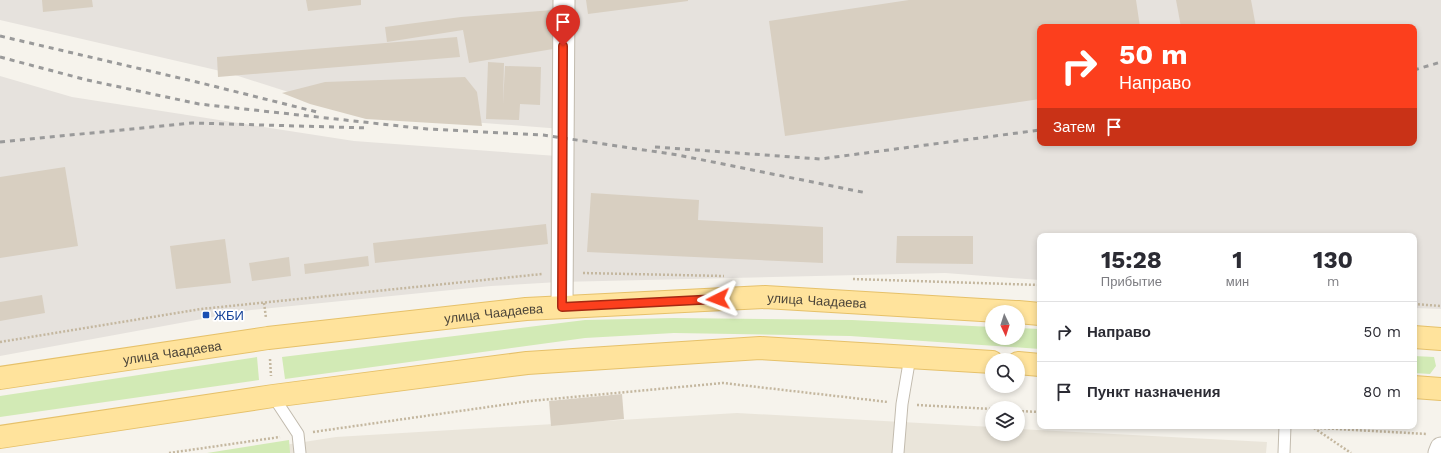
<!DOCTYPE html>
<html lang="ru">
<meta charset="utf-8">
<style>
:root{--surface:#fff;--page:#f7f7f7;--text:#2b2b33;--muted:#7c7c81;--line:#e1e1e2}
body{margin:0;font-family:"Work Sans",sans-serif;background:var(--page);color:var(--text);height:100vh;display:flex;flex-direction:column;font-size:15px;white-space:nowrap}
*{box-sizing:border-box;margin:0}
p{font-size:13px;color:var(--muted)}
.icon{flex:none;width:22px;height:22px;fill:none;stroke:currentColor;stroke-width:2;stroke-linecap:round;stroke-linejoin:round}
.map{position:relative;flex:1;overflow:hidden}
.drawer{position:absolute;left:1037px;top:233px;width:380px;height:196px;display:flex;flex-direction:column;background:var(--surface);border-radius:8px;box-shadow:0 2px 6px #0003}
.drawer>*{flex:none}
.guide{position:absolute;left:1037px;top:24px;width:380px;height:122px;border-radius:8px;box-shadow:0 2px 6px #0003;background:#fc3f1d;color:#fff;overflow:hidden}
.needle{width:26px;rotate:176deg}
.fabs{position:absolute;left:985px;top:305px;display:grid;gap:8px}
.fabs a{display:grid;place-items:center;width:40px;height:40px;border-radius:50%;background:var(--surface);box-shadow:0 2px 6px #0003;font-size:20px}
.pin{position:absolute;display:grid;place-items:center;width:34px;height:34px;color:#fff;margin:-41px -17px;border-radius:50% 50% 50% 0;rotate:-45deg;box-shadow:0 0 4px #0007}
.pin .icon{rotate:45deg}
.me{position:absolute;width:44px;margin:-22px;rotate:267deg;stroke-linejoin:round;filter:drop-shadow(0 0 3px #0008)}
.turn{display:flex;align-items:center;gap:14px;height:84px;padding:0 16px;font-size:18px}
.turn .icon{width:52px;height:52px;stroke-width:2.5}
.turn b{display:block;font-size:28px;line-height:34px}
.then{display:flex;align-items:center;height:38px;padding:0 16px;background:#0003;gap:8px;font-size:15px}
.eta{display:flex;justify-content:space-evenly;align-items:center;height:68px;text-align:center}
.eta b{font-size:24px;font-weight:700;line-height:28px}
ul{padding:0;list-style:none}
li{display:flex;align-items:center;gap:12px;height:60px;padding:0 16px;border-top:1px solid var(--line)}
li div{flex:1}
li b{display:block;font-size:15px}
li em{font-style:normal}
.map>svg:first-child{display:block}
.residential{fill:#eae5da}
.industrial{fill:#e6e2dd;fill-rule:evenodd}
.green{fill:#d2eab5}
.building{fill:#d8cfc1}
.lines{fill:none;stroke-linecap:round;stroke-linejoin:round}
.lane-casing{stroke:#c2bbae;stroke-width:13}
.street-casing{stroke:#c2bbae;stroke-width:23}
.primary-casing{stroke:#e6c16a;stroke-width:24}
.path{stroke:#c4b79f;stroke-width:2.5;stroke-dasharray:2 2;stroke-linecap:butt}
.lane{stroke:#fff;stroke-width:11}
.street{stroke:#fff;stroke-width:21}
.primary{stroke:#ffe39c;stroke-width:22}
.rail{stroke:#9a9a9a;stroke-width:3;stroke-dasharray:5 5;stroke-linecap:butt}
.route-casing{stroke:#a42913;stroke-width:10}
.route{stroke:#fc3f1d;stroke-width:7}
.transit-dot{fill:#1a4fb4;stroke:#fff;stroke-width:1.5}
.labels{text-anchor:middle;stroke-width:3.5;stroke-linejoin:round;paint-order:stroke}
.street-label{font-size:13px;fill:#4b4439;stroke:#fff}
.transit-label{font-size:13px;fill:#164399;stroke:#fff;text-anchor:start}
</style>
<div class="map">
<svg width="1441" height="453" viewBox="0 0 1441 453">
<rect width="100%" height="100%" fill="#f6f3ec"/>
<path class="residential" d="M737,413l255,14v7h26v-5l249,13 -1,11h-1033l103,-16z"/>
<path class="industrial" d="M0,0h1441v309l-27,-1v-72h-374v44l-95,-7 -386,9 -68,4 -240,24 -251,46v-280l72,21 282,44 203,15 5,-27 -208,-16 -125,-40 -229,-53zM1040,27h374v116h-374z"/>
<g class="green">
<path d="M674,318l178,2 140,7v11h26v-10l22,1v20l-190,-13 -176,-3 -89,5 -300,41 -3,-22 303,-37z"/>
<path d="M1414,356l20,1 2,9 -6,8 -16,-1z"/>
<path d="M257,357l2,23 -259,37v-21z"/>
<path d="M289,440l1,13h-83z"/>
</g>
<g class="building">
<path d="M42,0h50l1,7 -50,5z"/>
<path d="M306,0h55v5l-53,6z"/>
<path d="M586,0h102v1l-100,13z"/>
<path d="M909,0h227l4,27h-100v72l-255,37 -16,-115z"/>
<path d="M1176,0h75l5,27h-75z"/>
<path d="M553,10l6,38 -90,15 -6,-33 -76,12 -2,-15 76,-10z"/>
<path d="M457,37l3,20 -242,20 -1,-20z"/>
<path d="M488,62l16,1 -1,41 2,-38 36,1 -1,38 -20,-1 -1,16 -33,-1z"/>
<path d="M465,77l12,15 5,34 -116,-7 -56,-15 -28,-11 43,-11z"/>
<path d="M65,167l13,79 -78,12v-81z"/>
<path d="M591,193l108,7 -1,20 125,7v36l-236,-11z"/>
<path d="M546,224l2,20 -173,19 -2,-20z"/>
<path d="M897,236h76v28l-77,-1z"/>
<path d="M225,239l6,44 -55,6 -6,-43z"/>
<path d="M368,256l1,10 -64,8 -1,-10z"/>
<path d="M289,257l2,19 -39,5 -3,-18z"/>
<path d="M42,295l3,18 -45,8v-19z"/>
<path d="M622,394l2,25 -73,7 -2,-25z"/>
</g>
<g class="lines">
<defs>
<g id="lane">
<path d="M273,396l25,38 2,19"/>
<path d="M898,453l4,-49 8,-47"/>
<path d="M1284,453l1,-27"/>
</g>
<g id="street">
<path d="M562,307l2,-307"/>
<path d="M1439,453l2,-5"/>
</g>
<g id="primary">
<path d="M1018,312l22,2"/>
<path d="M1414,337l27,2"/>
<path d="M1018,363l22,2"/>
<path id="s1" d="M0,378l268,-40 258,-29 239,-12 250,15"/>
<path d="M1414,387l27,2"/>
<path d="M0,437l273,-41 254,-33 233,-15 232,14"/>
</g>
</defs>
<use href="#lane" class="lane-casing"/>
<use href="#street" class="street-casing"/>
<use href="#primary" class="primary-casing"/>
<g class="path">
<path d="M583,273l141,3"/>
<path d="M853,279l187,6"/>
<path d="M264,303l2,15"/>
<path d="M1414,304l27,2"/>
<path d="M0,342l201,-33 341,-35"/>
<path d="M270,359l1,17"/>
<path d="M917,405l75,4"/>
<path d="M1018,411l22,1"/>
<path d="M1300,427l127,7"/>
<path d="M1314,428l37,25"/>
<path d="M313,432l217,-31 193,-18 165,19"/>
<path d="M169,453l111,-16"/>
</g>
<use href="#lane" class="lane"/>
<use href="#street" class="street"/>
<use href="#primary" class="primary"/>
<g class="rail">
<path d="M0,36l201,47 116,29"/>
<path d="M0,57l87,23 112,24 228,25 116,6 135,20 189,38"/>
<path d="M1414,70l27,-8"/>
<path d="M0,142l192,-19 177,5"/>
<path d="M655,147l165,12 220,-29"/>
</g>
</g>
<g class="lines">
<defs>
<path id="route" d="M563,46l-1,261 156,-8"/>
</defs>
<use href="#route" class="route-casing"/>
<use href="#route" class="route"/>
</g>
<rect class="transit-dot" x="202" y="311" width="8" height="8" rx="2"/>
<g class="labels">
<g class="street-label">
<text dy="5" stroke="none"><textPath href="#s1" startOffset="822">улица Чаадаева</textPath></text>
<text dy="5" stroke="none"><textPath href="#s1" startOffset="498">улица Чаадаева</textPath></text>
<text dy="5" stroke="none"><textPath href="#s1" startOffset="174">улица Чаадаева</textPath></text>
</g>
<g class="transit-label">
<text x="214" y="320">ЖБИ</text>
</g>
</g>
</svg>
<div class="fabs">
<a><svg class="needle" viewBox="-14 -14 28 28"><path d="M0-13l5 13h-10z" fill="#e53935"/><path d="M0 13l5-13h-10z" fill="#7c7c81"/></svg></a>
<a><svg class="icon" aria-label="search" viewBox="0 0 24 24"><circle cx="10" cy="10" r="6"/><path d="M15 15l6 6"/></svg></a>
<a><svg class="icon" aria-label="layers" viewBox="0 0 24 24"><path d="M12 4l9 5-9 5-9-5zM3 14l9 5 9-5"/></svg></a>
</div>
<div class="pin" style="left:563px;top:46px;background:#d93025"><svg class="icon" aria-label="arrive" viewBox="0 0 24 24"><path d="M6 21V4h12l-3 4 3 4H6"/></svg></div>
<svg class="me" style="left:718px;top:299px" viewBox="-20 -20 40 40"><path d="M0-17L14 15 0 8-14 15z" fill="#fc3f1d" stroke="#fff" stroke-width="4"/></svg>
<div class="guide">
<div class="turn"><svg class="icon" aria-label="right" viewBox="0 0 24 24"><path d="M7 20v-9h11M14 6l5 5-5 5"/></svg><div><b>50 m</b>Направо</div></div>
<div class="then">Затем<svg class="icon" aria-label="arrive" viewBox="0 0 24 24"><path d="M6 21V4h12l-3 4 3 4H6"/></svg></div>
</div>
<section class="drawer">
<div class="eta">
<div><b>15:28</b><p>Прибытие</p></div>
<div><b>1</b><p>мин</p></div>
<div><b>130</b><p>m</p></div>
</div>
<ul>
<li><svg class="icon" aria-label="right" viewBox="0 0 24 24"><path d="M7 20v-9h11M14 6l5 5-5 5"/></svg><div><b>Направо</b></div><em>50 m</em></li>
<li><svg class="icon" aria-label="arrive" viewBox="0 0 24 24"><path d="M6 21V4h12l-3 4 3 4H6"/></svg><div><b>Пункт назначения</b></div><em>80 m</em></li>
</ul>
</section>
</div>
